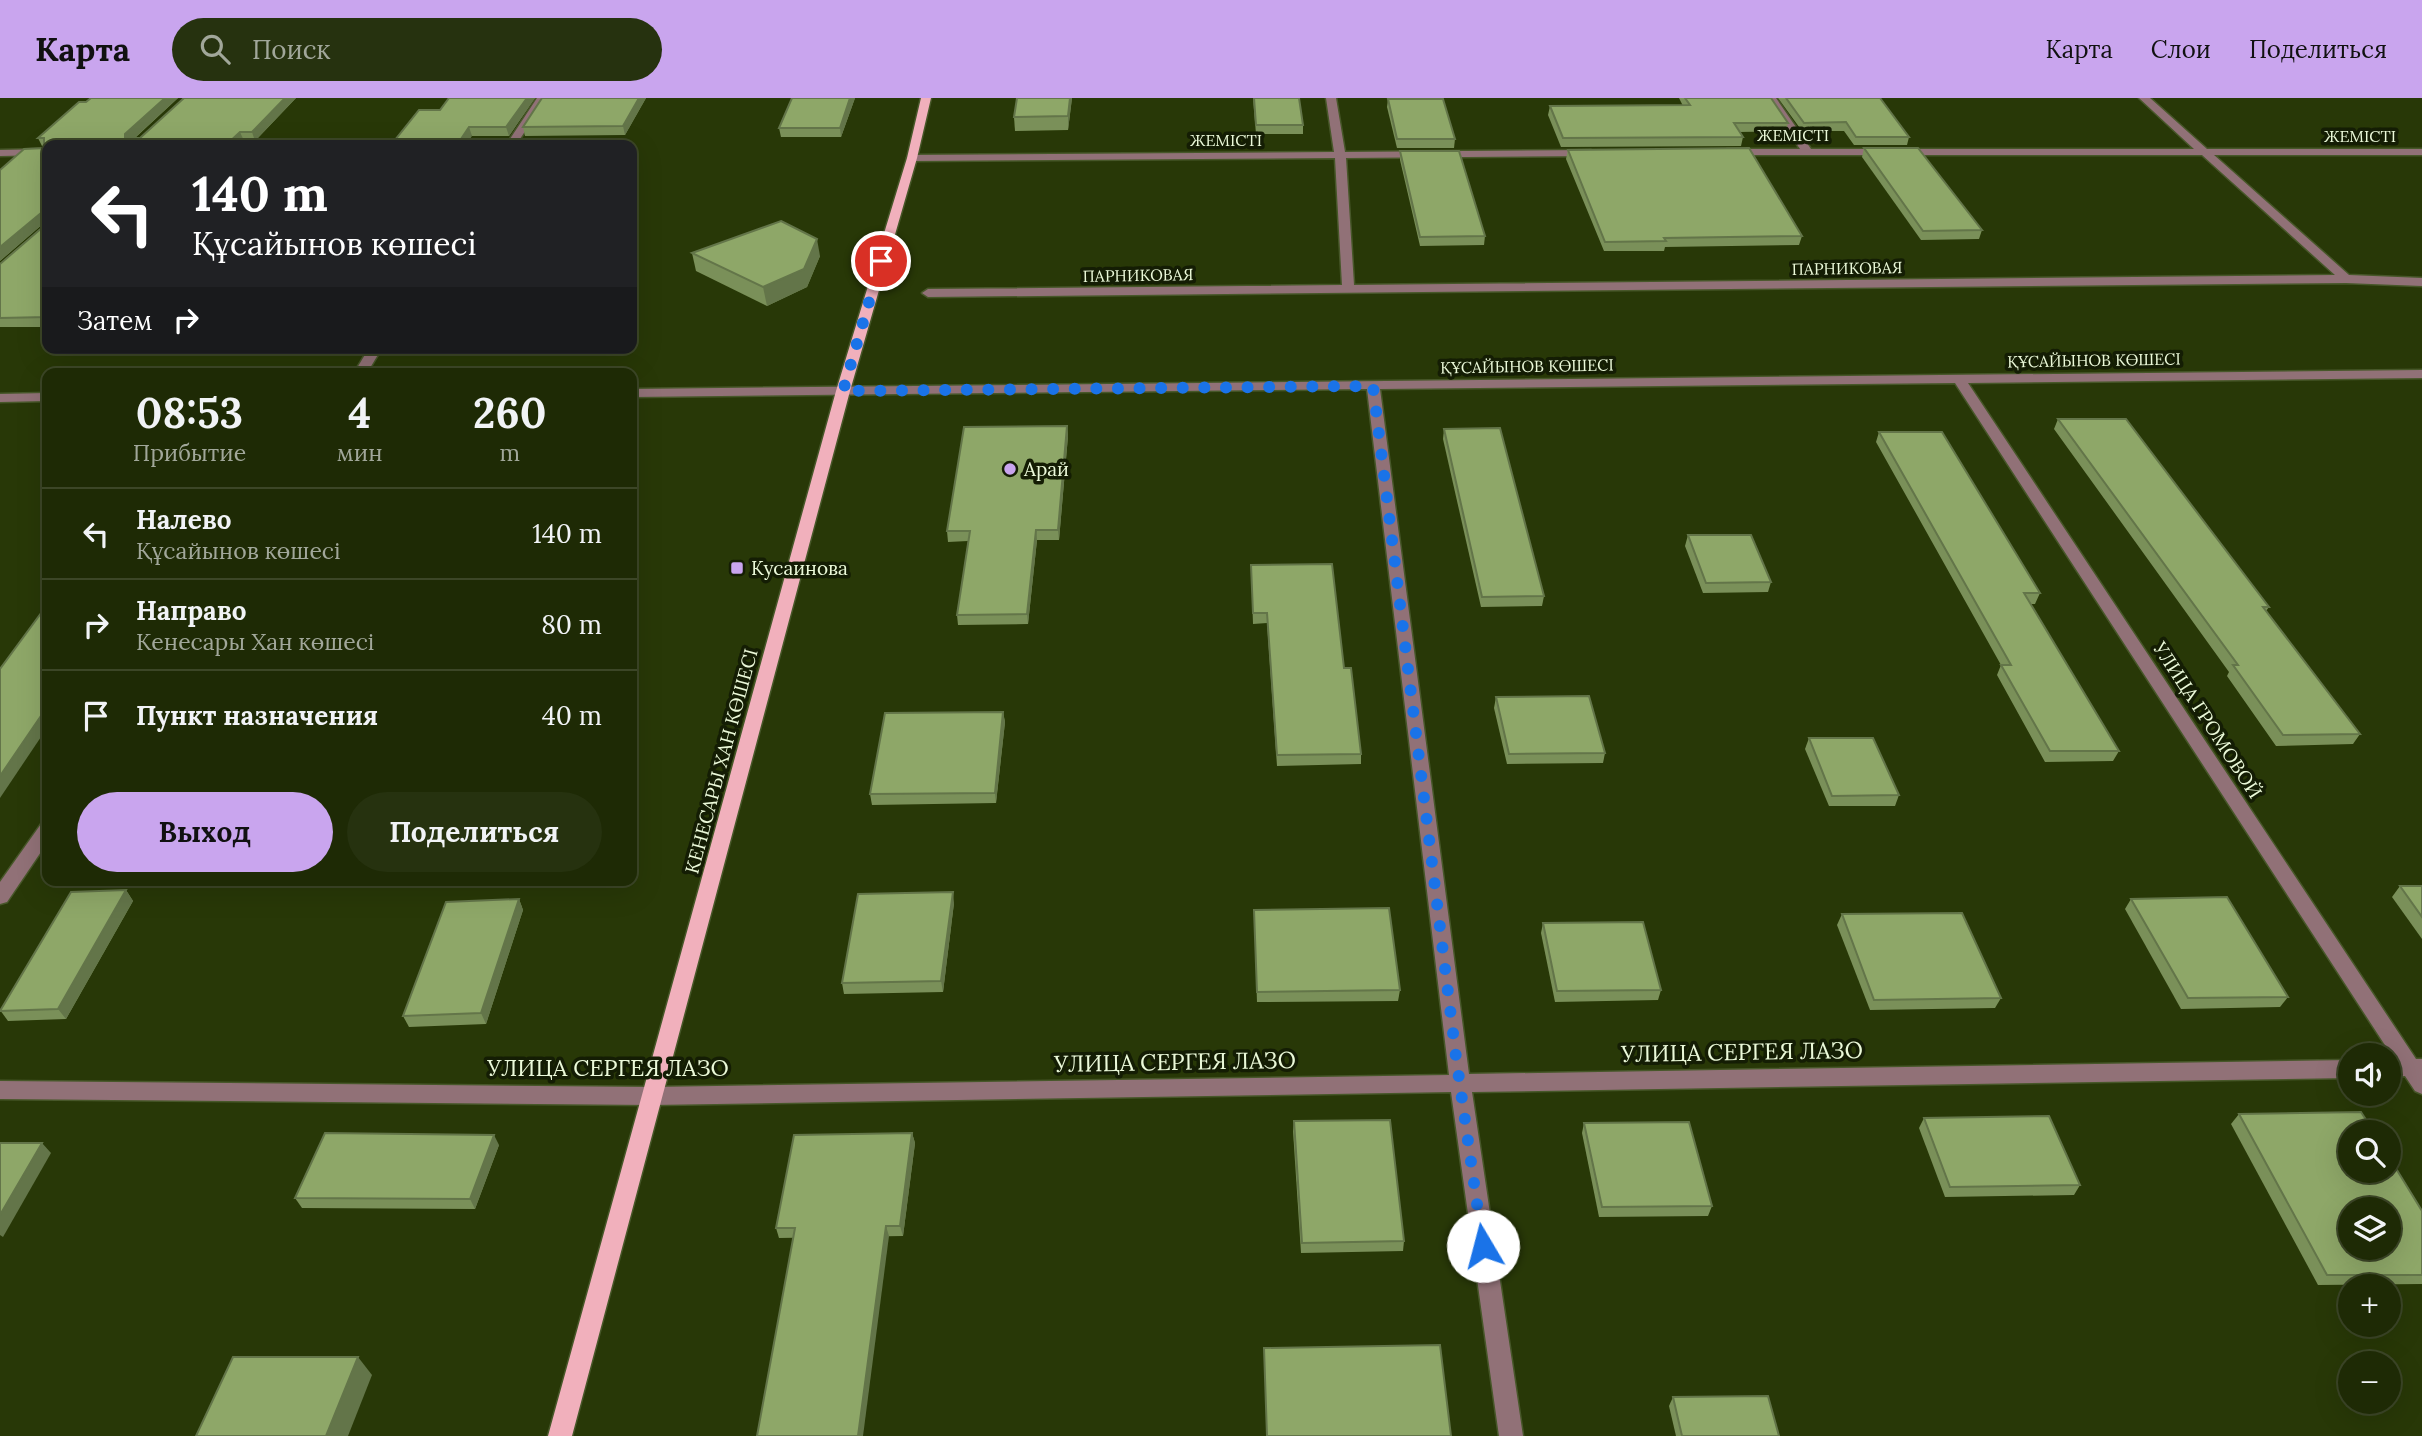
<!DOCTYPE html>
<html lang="ru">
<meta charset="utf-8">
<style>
:root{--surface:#1e2a05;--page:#26320f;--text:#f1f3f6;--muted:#a1a79a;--line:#3c4627;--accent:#c9a5ee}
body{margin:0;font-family:Lora,serif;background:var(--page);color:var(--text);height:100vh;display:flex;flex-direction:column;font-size:26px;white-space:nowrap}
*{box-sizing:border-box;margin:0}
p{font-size:23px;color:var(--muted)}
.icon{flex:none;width:38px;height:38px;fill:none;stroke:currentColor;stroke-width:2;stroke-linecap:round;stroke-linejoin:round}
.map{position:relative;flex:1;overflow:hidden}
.details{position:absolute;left:42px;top:270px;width:595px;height:518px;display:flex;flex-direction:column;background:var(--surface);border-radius:14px;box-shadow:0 7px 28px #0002,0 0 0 2px var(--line)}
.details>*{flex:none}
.guide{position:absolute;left:42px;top:42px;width:595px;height:214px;border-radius:14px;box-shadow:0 7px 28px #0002,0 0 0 2px var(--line);background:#202124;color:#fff;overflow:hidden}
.controls{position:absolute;left:2338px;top:945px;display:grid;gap:14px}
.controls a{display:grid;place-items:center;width:63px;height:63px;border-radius:50%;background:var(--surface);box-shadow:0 7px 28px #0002,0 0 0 2px var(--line);font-size:35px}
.pin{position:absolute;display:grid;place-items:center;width:60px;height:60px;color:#fff;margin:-30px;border:4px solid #fff;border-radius:50%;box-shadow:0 2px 7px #0007}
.me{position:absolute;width:77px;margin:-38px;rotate:352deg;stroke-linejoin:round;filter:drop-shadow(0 0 5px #0008)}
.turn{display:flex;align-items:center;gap:24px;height:147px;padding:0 35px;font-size:32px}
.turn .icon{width:91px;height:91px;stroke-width:2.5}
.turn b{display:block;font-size:49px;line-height:60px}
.then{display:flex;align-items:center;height:66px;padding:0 35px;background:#0003;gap:14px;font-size:26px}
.eta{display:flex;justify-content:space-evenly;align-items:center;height:119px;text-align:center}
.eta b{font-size:42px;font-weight:700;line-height:49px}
.button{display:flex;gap:14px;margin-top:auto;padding:14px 35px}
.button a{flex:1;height:80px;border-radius:42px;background:var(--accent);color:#111;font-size:28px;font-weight:700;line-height:80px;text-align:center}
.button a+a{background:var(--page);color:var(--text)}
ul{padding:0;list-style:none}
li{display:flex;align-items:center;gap:21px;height:91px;padding:0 35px;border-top:2px solid var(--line)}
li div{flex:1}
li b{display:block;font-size:26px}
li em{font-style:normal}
header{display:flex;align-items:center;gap:42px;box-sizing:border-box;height:98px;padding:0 35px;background:var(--accent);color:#111}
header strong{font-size:33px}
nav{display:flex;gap:38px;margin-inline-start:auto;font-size:24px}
.search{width:490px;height:63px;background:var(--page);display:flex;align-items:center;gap:18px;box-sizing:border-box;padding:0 24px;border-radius:38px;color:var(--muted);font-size:26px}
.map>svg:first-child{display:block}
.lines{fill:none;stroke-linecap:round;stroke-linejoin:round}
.minor-casing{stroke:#475729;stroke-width:3}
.major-casing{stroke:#475729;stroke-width:3}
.minor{fill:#917177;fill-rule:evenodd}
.major{fill:#f1b0bc;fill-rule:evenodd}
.wall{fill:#7a9059}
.shaded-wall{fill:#637549}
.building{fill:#8ea768;stroke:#637549;stroke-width:2;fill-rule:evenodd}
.route{stroke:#1a73e8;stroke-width:12;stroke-dasharray:0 21.6}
.poi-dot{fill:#c9a5ee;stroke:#141d04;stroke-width:2.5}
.labels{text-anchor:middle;stroke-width:7;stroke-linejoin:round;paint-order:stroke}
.far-street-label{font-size:16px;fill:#ebf9d9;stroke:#141d04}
.poi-label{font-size:19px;fill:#ebf9d9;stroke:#141d04;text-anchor:start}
.street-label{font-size:19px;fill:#ebf9d9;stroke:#141d04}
.near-street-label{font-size:23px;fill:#ebf9d9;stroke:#141d04}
</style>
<header>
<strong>Карта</strong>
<div class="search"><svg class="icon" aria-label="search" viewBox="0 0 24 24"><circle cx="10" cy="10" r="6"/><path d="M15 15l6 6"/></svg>Поиск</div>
<nav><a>Карта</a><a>Слои</a><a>Поделиться</a></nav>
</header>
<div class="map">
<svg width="2422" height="1338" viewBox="0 0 2422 1338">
<rect width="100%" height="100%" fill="#283807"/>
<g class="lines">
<defs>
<g id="minor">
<path d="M537,0h10l-31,47h-10z"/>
<path d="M1326,0h10l9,54 246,-2 5,3 -5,3 -245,2 8,127 981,-10 -133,-120h-475l-5,-3 5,-3h73l-34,-51h10l35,51h383l-55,-51h11l57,51h215v6h-208l135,120 73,3v8l-76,-3 -1418,14 -6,-4 6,-4 414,-4 -7,-127 -423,3 -5,-3 5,-3 422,-3z"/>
<path d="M47,51v6l-47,1v-6z"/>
<path d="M369,250h13l-15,25h-13z"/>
<path d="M2422,272v8l-454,5 448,676h6v35l-7,-3 -10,-15 -16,1v-18h5l-439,-676 -575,6 89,685 881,-14v18l-878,14 51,344h-24l-48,-344 -799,13 -652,-6v-18l652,6 797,-12 -82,-686 -735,8v-8z"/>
<path d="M47,295v8l-47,1v-8z"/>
<path d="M47,725v20l-40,59 -7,2v-22l41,-58z"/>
</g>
<path id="major" d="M921,0h10l-14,60 -67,233 -278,1045h-24l288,-1045 71,-233z"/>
</defs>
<use href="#minor" class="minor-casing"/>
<use href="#major" class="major-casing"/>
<use href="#minor" class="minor"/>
<use href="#major" class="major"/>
</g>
<g class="wall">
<path d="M91,0h87l-43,40h5l44,-40h112l-41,43h-11l-5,4h-192v182h-47v-63l44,-38v-3l-44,38 44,-113v-1l-2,-1 -4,-8z"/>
<path d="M449,0h86l-26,38h-37l-32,-26z"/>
<path d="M542,0h104l-21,37 -100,1 -2,-9z"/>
<path d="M855,0l-14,39h-60l-2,-9z"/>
<path d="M1017,0h55l-4,32 -53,1 -1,-14z"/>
<path d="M1253,0h46l4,27v9h-47z"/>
<path d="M1679,0h92l17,25 -2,8 -47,1 4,5 -2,9 -180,1 -13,-32 2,-9h133z"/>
<path d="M1778,0h102l29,39 -2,8h-53l-10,-14h-42z"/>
<path d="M1388,1l67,40 -1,9h-57l-10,-41z"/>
<path d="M1864,50l118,82 -3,9 -58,1 -59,-83z"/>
<path d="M1568,52l234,86 -3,9 -134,2 -1,4h-60l-38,-92z"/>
<path d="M1400,53l85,85 -1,9 -64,1 -20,-86z"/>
<path d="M692,155l128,3 -13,31 -40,19 -71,-35z"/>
<path d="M2058,321l211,188 -3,4 94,123 -7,10 -77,2 -49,-70 2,-4 -175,-243z"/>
<path d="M1067,328l1,10 -9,104h-22l-9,84 -70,1 -1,-10 11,-74 -20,1 -1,-11z"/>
<path d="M1444,331l100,167 -2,10 -61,1 -38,-168z"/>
<path d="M1879,334l161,161 -5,11h-5l89,147 -6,10 -68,1 -48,-87 4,-10 -125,-223z"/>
<path d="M1688,437l83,47 -3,10 -65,1 -18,-47z"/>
<path d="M1251,467l93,103 17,86v10l-84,2 -10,-143 -14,1z"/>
<path d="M1496,599l109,56 -2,10 -96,1 -13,-56z"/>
<path d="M1003,614l2,10 -9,81 -124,2 -2,-11z"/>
<path d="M1809,640l90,57 -4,11h-66l-24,-57z"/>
<path d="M2400,788h22v53l-30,-42z"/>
<path d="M126,792l7,11 -67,118 -58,2 -8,-11z"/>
<path d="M519,801l4,11 -37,114 -77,3 -6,-11z"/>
<path d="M2131,801l157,98 -8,10 -99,2 -56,-100z"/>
<path d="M954,805l-11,89 -99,2 -2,-11z"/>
<path d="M1254,812l146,80 -2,11 -141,1z"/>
<path d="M1842,816l159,84 -6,10 -125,2 -33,-85z"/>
<path d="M1543,825l118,67 -3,10 -103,2 -14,-69z"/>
<path d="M2239,1016l183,97v73l-104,1 -87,-161z"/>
<path d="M1924,1020l156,67 -6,10 -129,2 -26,-69z"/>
<path d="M1294,1023l110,120 -1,10 -102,2 -8,-122z"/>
<path d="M1584,1025l128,83 -4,10 -109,1 -17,-84z"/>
<path d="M912,1035l3,10 -12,93 -124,2 -3,-10z"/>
<path d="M499,1047l-24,64 -173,-1 -7,-10z"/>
<path d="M1264,1250l187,88h-184z"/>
<path d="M1673,1299l106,39h-103l-7,-30z"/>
</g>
<g class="shaded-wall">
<path d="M165,0h13l-49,45 -4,-5v-4z"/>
<path d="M285,0h11l-41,43 -3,-9z"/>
<path d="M527,0h8l-26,38 -3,-9z"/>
<path d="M639,0h7l-21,37 -2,-9z"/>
<path d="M850,0h5l-14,39 -1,-9z"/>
<path d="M1070,0h2l-4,32v-14z"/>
<path d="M469,29l3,9 -6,9h-9z"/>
<path d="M240,34l4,9 -5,4h-13z"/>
<path d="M41,115l4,9 -45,39v-14z"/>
<path d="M817,141l3,17 -13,31 -40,19 -4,-19z"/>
<path d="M1067,328l1,10 -9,104 -1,-10z"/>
<path d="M1036,432l1,10 -9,84 -1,-10z"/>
<path d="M632,524l3,10 -3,12z"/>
<path d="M47,609v21l-47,70v-22z"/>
<path d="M1003,614l2,10 -9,81 -1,-10z"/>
<path d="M126,792l7,11 -67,118 -8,-10z"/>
<path d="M953,794l1,11 -11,89 -2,-11z"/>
<path d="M519,801l4,11 -37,114 -5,-11z"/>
<path d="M912,1035l3,10 -12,93 -3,-10z"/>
<path d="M494,1037l5,10 -24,64 -5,-10z"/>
<path d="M42,1045l9,10 -48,84 -3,-2v-20z"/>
<path d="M886,1128l3,10 -26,200h-5z"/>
<path d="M358,1259l14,18 -24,61h-22z"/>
</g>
<g class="building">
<path d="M91,0h74l-40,36v4h15l44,-40h101l-33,34h-12l-14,13h-179v172l-47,1v-54l44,-38v-13h-3l-41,34v-77l24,-21 20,-1v-10h-6l41,-36h7z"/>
<path d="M449,0h78l-21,29h-37l-12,18h-66l28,-35h21z"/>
<path d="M542,0h97l-16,28 -100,1z"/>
<path d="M792,0h58l-10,30h-61z"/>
<path d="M1017,0h53l-2,18 -54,1z"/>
<path d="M1254,0h45l4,27h-47z"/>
<path d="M1685,0h86l17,25h-54l9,14 -180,1 -13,-32 140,-1z"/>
<path d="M1786,0h94l29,39h-53l-10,-15 -42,1z"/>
<path d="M1388,1h55l12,40h-58z"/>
<path d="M1749,50l53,88 -138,2 2,3 -61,1 -37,-92z"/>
<path d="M1864,50h54l64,82 -59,1z"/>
<path d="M1400,53h59l26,85 -65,1z"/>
<path d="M781,123l36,18 -13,30 -41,18 -71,-34z"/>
<path d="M2058,321h68l143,188h-6l97,127 -77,1 -50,-70h5z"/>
<path d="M1067,328l-9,104h-22l-9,84 -70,1 13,-84h-23l17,-104z"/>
<path d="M1500,330l44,168 -62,1 -38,-168z"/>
<path d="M1879,334h63l98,161h-16l95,158h-69l-49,-86h10z"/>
<path d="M1688,437h63l20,47 -65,1z"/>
<path d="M1332,466l12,104h7l10,86 -84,1 -10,-142h-14l-2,-48z"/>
<path d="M47,507v102l-47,69v-107z"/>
<path d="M1589,598l16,57 -96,1 -13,-57z"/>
<path d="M1003,614l-8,81 -125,1 15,-81z"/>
<path d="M1809,640h64l26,57 -67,1z"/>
<path d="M2400,788h22v31z"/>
<path d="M126,792l-68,119 -58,2 71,-119z"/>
<path d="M953,794l-12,89 -99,2 16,-89z"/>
<path d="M2227,799l61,100 -100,1 -57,-99z"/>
<path d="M519,801l-38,114 -78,3 43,-114z"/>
<path d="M1389,810l11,82 -143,2 -3,-82z"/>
<path d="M1962,815l39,85 -127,2 -32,-86z"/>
<path d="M1643,824l18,68 -104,1 -14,-68z"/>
<path d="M2361,1014l13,20h-24v39h39v-14l33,54v64h-95l-88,-161zM2350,1111h39v39h-39z"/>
<path d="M2049,1018l31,69 -130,2 -26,-69z"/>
<path d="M1390,1022l14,121 -102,2 -8,-122z"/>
<path d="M1689,1024l23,84 -110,1 -18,-84z"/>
<path d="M325,1035l169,2 -24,64 -175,-1z"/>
<path d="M912,1035l-12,93h-14l-28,210h-101l38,-208h-19l18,-93z"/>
<path d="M0,1045h42l-42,72z"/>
<path d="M1440,1247l11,91h-184l-3,-88z"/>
<path d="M233,1259h125l-32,79h-130z"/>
<path d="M1768,1298l11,40h-97l-9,-39z"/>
</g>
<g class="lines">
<path class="route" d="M881,163l-38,130 530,-5 83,671 27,189"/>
</g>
<g class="poi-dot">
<circle cx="1010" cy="371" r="7"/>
<rect x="730" y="463" width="14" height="14" rx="3.5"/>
</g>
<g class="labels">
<g class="far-street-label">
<text x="1793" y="43">ЖЕМІСТІ</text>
<text x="2360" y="44">ЖЕМІСТІ</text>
<text x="1226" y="48">ЖЕМІСТІ</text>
<text transform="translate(1847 170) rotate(-1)" y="6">ПАРНИКОВАЯ</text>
<text transform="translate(1138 177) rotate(-1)" y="6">ПАРНИКОВАЯ</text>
<text transform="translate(2094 262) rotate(-1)" y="6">ҚҰСАЙЫНОВ КӨШЕСІ</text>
<text transform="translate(1527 268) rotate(-1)" y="6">ҚҰСАЙЫНОВ КӨШЕСІ</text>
</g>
<g class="poi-label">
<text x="1024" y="378">Арай</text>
<text x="751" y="477">Кусаинова</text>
</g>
<g class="street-label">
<text transform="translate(2208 622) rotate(57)" y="7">УЛИЦА ГРОМОВОЙ</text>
<text transform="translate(721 663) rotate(-75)" y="7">КЕНЕСАРЫ ХАН КӨШЕСІ</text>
</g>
<g class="near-street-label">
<text transform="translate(1742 954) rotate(-1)" y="8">УЛИЦА СЕРГЕЯ ЛАЗО</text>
<text transform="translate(1175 964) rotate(-1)" y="8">УЛИЦА СЕРГЕЯ ЛАЗО</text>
<text x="608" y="978">УЛИЦА СЕРГЕЯ ЛАЗО</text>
</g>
</g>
</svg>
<div class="controls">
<a><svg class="icon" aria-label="sound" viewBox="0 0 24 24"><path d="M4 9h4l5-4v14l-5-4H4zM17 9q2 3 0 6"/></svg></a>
<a><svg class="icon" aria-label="search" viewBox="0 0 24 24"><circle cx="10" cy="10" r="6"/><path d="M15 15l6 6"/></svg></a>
<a><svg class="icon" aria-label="layers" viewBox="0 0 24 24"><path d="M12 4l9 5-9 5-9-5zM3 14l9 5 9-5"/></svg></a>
<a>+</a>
<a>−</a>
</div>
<div class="pin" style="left:881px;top:163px;background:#d93025"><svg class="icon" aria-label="arrive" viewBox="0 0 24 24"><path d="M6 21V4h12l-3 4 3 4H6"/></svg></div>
<svg class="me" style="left:1483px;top:1148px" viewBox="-20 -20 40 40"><circle r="19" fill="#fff"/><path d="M0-13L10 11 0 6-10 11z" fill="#1a73e8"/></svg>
<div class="guide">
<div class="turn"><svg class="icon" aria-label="left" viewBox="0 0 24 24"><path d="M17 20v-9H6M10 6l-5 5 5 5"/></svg><div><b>140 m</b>Құсайынов көшесі</div></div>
<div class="then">Затем<svg class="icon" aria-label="right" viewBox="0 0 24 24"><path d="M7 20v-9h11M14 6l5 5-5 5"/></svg></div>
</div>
<section class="details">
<div class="eta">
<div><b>08:53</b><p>Прибытие</p></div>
<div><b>4</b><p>мин</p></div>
<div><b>260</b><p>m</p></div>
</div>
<ul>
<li><svg class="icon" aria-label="left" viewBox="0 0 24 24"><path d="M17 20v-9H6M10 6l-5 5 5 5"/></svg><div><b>Налево</b><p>Құсайынов көшесі</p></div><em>140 m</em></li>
<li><svg class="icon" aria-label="right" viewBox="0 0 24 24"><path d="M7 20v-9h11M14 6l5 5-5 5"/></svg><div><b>Направо</b><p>Кенесары Хан көшесі</p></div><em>80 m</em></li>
<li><svg class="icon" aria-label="arrive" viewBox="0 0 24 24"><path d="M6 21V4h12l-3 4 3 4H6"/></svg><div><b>Пункт назначения</b></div><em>40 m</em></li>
</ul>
<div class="button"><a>Выход</a><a>Поделиться</a></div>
</section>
</div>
